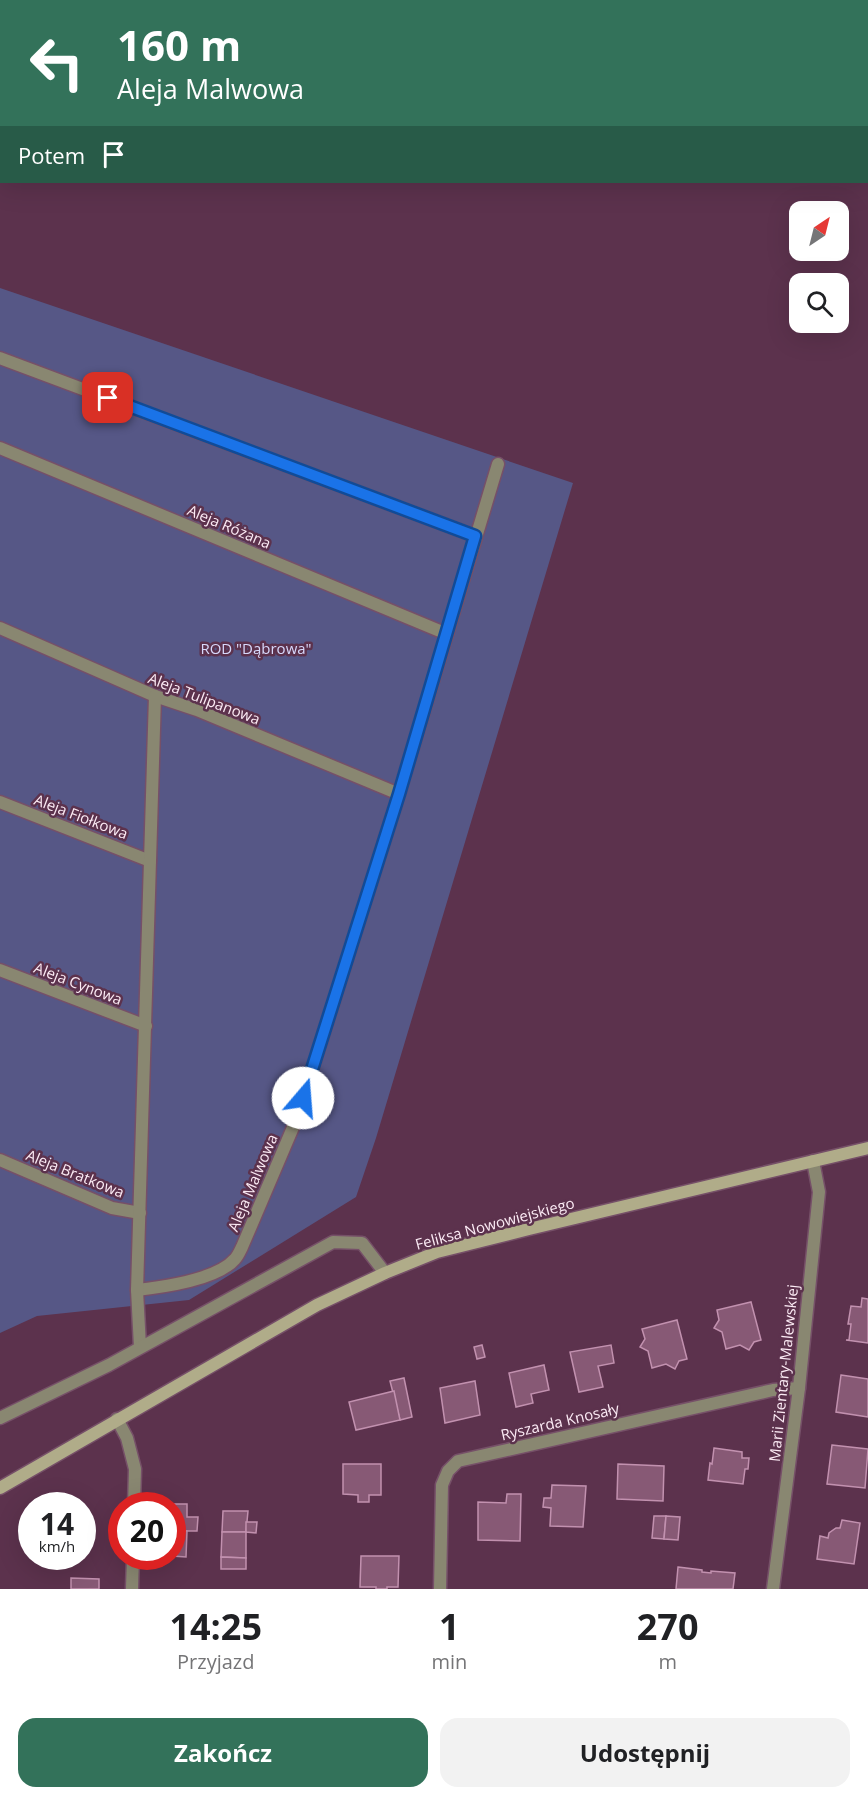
<!DOCTYPE html>
<html lang="pl">
<meta charset="utf-8">
<style>
:root{--surface:#fff;--page:#f2f2f2;--text:#202124;--muted:#757577;--accent:#33725a}
body{margin:0;font-family:"Open Sans",sans-serif;background:var(--page);color:var(--text);height:100vh;display:flex;flex-direction:column;font-size:22px;white-space:nowrap}
*{box-sizing:border-box;margin:0}
p{font-size:20px;color:var(--muted)}
.icon{flex:none;width:33px;height:33px;fill:none;stroke:currentColor;stroke-width:2;stroke-linecap:round;stroke-linejoin:round}
.map{position:relative;height:1589px;overflow:hidden}
.details{display:flex;flex-direction:column;background:var(--surface);flex:1}
.details>*{flex:none}
.banner{position:absolute;left:0px;top:0px;width:868px;height:183px;box-shadow:0 6px 24px #0002;background:#33725a;color:#fff;overflow:hidden}
.needle{width:39px;rotate:35deg}
.fabs{position:absolute;left:789px;top:201px;display:grid;gap:12px}
.fabs a{display:grid;place-items:center;width:60px;height:60px;border-radius:12px;background:var(--surface);box-shadow:0 6px 24px #0002;font-size:30px}
.speed{position:absolute;left:18px;top:1492px;display:flex;gap:12px;font-size:30px;font-weight:700;text-align:center}
.speed>*{display:grid;place-content:center;width:78px;height:78px;border-radius:50%;background:var(--surface);box-shadow:0 6px 24px #0002;line-height:1}
.speed small{font-size:15px;font-weight:400}
.speed .limit{border:9px solid #d22;background:#fff;color:#111}
.pin{position:absolute;display:grid;place-items:center;width:51px;height:51px;color:#fff;margin:-26px;border-radius:12px;box-shadow:0 3px 9px #0006}
.me{position:absolute;width:66px;margin:-33px;rotate:18deg;stroke-linejoin:round;filter:drop-shadow(0 0 4px #0008)}
.turn{display:flex;align-items:center;gap:21px;height:126px;padding:0 18px;font-size:27px}
.turn .icon{width:78px;height:78px;stroke-width:2.5}
.turn b{display:block;font-size:42px;line-height:51px}
.then{display:flex;align-items:center;height:57px;padding:0 18px;background:#0003;gap:12px;font-size:22px}
.eta{display:flex;justify-content:space-evenly;align-items:center;height:102px;text-align:center}
.eta b{font-size:36px;font-weight:700;line-height:42px}
.action{display:flex;gap:12px;margin-top:auto;padding:12px 18px}
.action a{flex:1;height:69px;border-radius:18px;background:var(--accent);color:#fff;font-size:24px;font-weight:700;line-height:69px;text-align:center}
.action a+a{background:var(--page);color:var(--text)}
.map>svg:first-child{display:block}
.green{fill:#565786}
.building{fill:#875975;stroke:#c291af;stroke-width:1.5}
.lines{fill:none;stroke-linecap:round;stroke-linejoin:round}
.lane-casing{stroke:#765068;stroke-width:15}
.street-casing{stroke:#765068;stroke-width:15}
.secondary-casing{stroke:#765068;stroke-width:15}
.lane{stroke:#898771;stroke-width:12}
.street{stroke:#898771;stroke-width:12}
.secondary{stroke:#b0ac89;stroke-width:12}
.route-casing{stroke:#114b97;stroke-width:15}
.route{stroke:#1a73e8;stroke-width:10}
.labels{text-anchor:middle;stroke-width:5;stroke-linejoin:round;paint-order:stroke}
.street-label{font-size:15px;fill:#fcebf5;stroke:#5c324d}
.park-label{font-size:15px;fill:#d7d9fc;stroke:#5c324d}
</style>
<div class="map">
<svg width="868" height="1589" viewBox="0 0 868 1589">
<rect width="100%" height="100%" fill="#5c324d"/>
<path class="green" d="M0,288l573,195 -197,655 -20,59 -167,103 -152,16 -37,17z"/>
<g class="building">
<path d="M862,1298l6,1v44l-22,-3h3l2,-16h-3l3,-18 10,1z"/>
<path d="M751,1302l10,38 -7,2 -5,8 -9,-5 -14,4 -4,-17 -8,-4 5,-8 -2,-10z"/>
<path d="M677,1320l10,39 -8,2 -4,8 -9,-5 -14,4 -4,-17 -8,-4 5,-8 -3,-10z"/>
<path d="M482,1345l3,12 -8,2 -3,-12z"/>
<path d="M611,1345l3,18 -16,3 5,21 -24,5 -9,-40z"/>
<path d="M544,1365l5,25 -18,4 2,9 -17,4 -7,-34z"/>
<path d="M841,1375l27,4v38l-32,-5z"/>
<path d="M404,1378l8,39 -12,3 -10,-39z"/>
<path d="M475,1381l5,34 -35,8 -5,-35z"/>
<path d="M394,1391l6,29 -44,10 -7,-28z"/>
<path d="M832,1445l36,4 -3,39 -38,-4z"/>
<path d="M714,1448l28,4v6h7l-1,11h-3l-2,15 -35,-4 2,-17 2,1z"/>
<path d="M343,1464h38v31h-12v7h-11v-7l-15,-1z"/>
<path d="M618,1464l46,2 -1,35 -46,-2z"/>
<path d="M552,1485l34,1 -3,41 -33,-1 1,-18 -8,-1 1,-9h7z"/>
<path d="M507,1494h14l-1,47 -42,-1v-38l28,1z"/>
<path d="M161,1504h26v13h11l-1,14h-25v-25h-11z"/>
<path d="M223,1511h25l-2,21h-24z"/>
<path d="M654,1516h12l-2,23 -12,-1z"/>
<path d="M666,1516l14,1 -2,23 -14,-1z"/>
<path d="M842,1520l18,3 -6,41 -37,-5 3,-23 8,2 1,-5 7,-5h4z"/>
<path d="M246,1522h11l-1,11 -10,-1z"/>
<path d="M172,1531h15l-1,26 -14,-1z"/>
<path d="M222,1532h24v26l-25,-1z"/>
<path d="M361,1556h38l-1,31h-11v2h-11v-2h-16z"/>
<path d="M221,1557l25,1v11h-25z"/>
<path d="M678,1567l24,3v2l9,1v-2l24,2 -2,16h-57z"/>
<path d="M71,1578l28,1v10h-28z"/>
</g>
<g class="lines">
<defs>
<g id="lane">
<path d="M0,358l475,178"/>
<path d="M0,448l447,186"/>
<path d="M0,628l155,68 42,14 202,84"/>
<path d="M0,802l150,59"/>
<path d="M0,970l146,56"/>
<path d="M0,1160l112,48 28,5"/>
<path d="M137,1290c26,-3 80,-10 98,-31 3,-3 5,-8 7,-12l55,-129 102,-324 99,-330"/>
<path d="M140,1347l-3,-57 18,-594"/>
<path d="M0,1418l109,-53 224,-123 29,1 23,30"/>
</g>
<g id="street">
<path d="M117,1419l10,19 8,31 -1,37"/>
<path d="M132,1589l1,-32"/>
<path d="M440,1589l2,-104 6,-14 10,-10 315,-71 26,-2"/>
<path d="M773,1589l26,-201 20,-196 -6,-31"/>
</g>
<path id="secondary" d="M0,1488l317,-183 68,-32 52,-21 92,-23 339,-81"/>
</defs>
<use href="#lane" class="lane-casing"/>
<use href="#street" class="street-casing"/>
<use href="#secondary" class="secondary-casing"/>
<use href="#lane" class="lane"/>
<use href="#street" class="street"/>
<use href="#secondary" class="secondary"/>
</g>
<g class="lines">
<defs>
<path id="route" d="M108,398l367,138 -76,258 -96,304"/>
</defs>
<use href="#route" class="route-casing"/>
<use href="#route" class="route"/>
</g>
<g class="labels">
<g class="street-label">
<text transform="translate(229 527) rotate(23)" y="5">Aleja Różana</text>
<text transform="translate(204 699) rotate(21)" y="5">Aleja Tulipanowa</text>
<text transform="translate(81 817) rotate(21)" y="5">Aleja Fiołkowa</text>
<text transform="translate(78 984) rotate(21)" y="5">Aleja Cynowa</text>
<text transform="translate(75 1174) rotate(22)" y="5">Aleja Bratkowa</text>
<text transform="translate(253 1183) rotate(-67)" y="5">Aleja Malwowa</text>
<text transform="translate(495 1224) rotate(-15)" y="5">Feliksa Nowowiejskiego</text>
<text transform="translate(784 1373) rotate(-84)" y="5">Marii Zientary-Malewskiej</text>
<text transform="translate(560 1422) rotate(-13)" y="5">Ryszarda Knosały</text>
</g>
<g class="park-label">
<text x="256" y="654">ROD "Dąbrowa"</text>
</g>
</g>
</svg>
<div class="fabs">
<a><svg class="needle" viewBox="-14 -14 28 28"><path d="M0-13l5 13h-10z" fill="#e53935"/><path d="M0 13l5-13h-10z" fill="#757577"/></svg></a>
<a><svg class="icon" aria-label="search" viewBox="0 0 24 24"><circle cx="10" cy="10" r="6"/><path d="M15 15l6 6"/></svg></a>
</div>
<div class="speed"><div>14<small>km/h</small></div><div class="limit">20</div></div>
<div class="pin" style="left:108px;top:398px;background:#d93025"><svg class="icon" aria-label="arrive" viewBox="0 0 24 24"><path d="M6 21V4h12l-3 4 3 4H6"/></svg></div>
<svg class="me" style="left:303px;top:1098px" viewBox="-20 -20 40 40"><circle r="19" fill="#fff"/><path d="M0-13L10 11 0 6-10 11z" fill="#1a73e8"/></svg>
<div class="banner">
<div class="turn"><svg class="icon" aria-label="left" viewBox="0 0 24 24"><path d="M17 20v-9H6M10 6l-5 5 5 5"/></svg><div><b>160 m</b>Aleja Malwowa</div></div>
<div class="then">Potem<svg class="icon" aria-label="arrive" viewBox="0 0 24 24"><path d="M6 21V4h12l-3 4 3 4H6"/></svg></div>
</div>
</div>
<section class="details">
<div class="eta">
<div><b>14:25</b><p>Przyjazd</p></div>
<div><b>1</b><p>min</p></div>
<div><b>270</b><p>m</p></div>
</div>
<div class="action"><a>Zakończ</a><a>Udostępnij</a></div>
</section>
